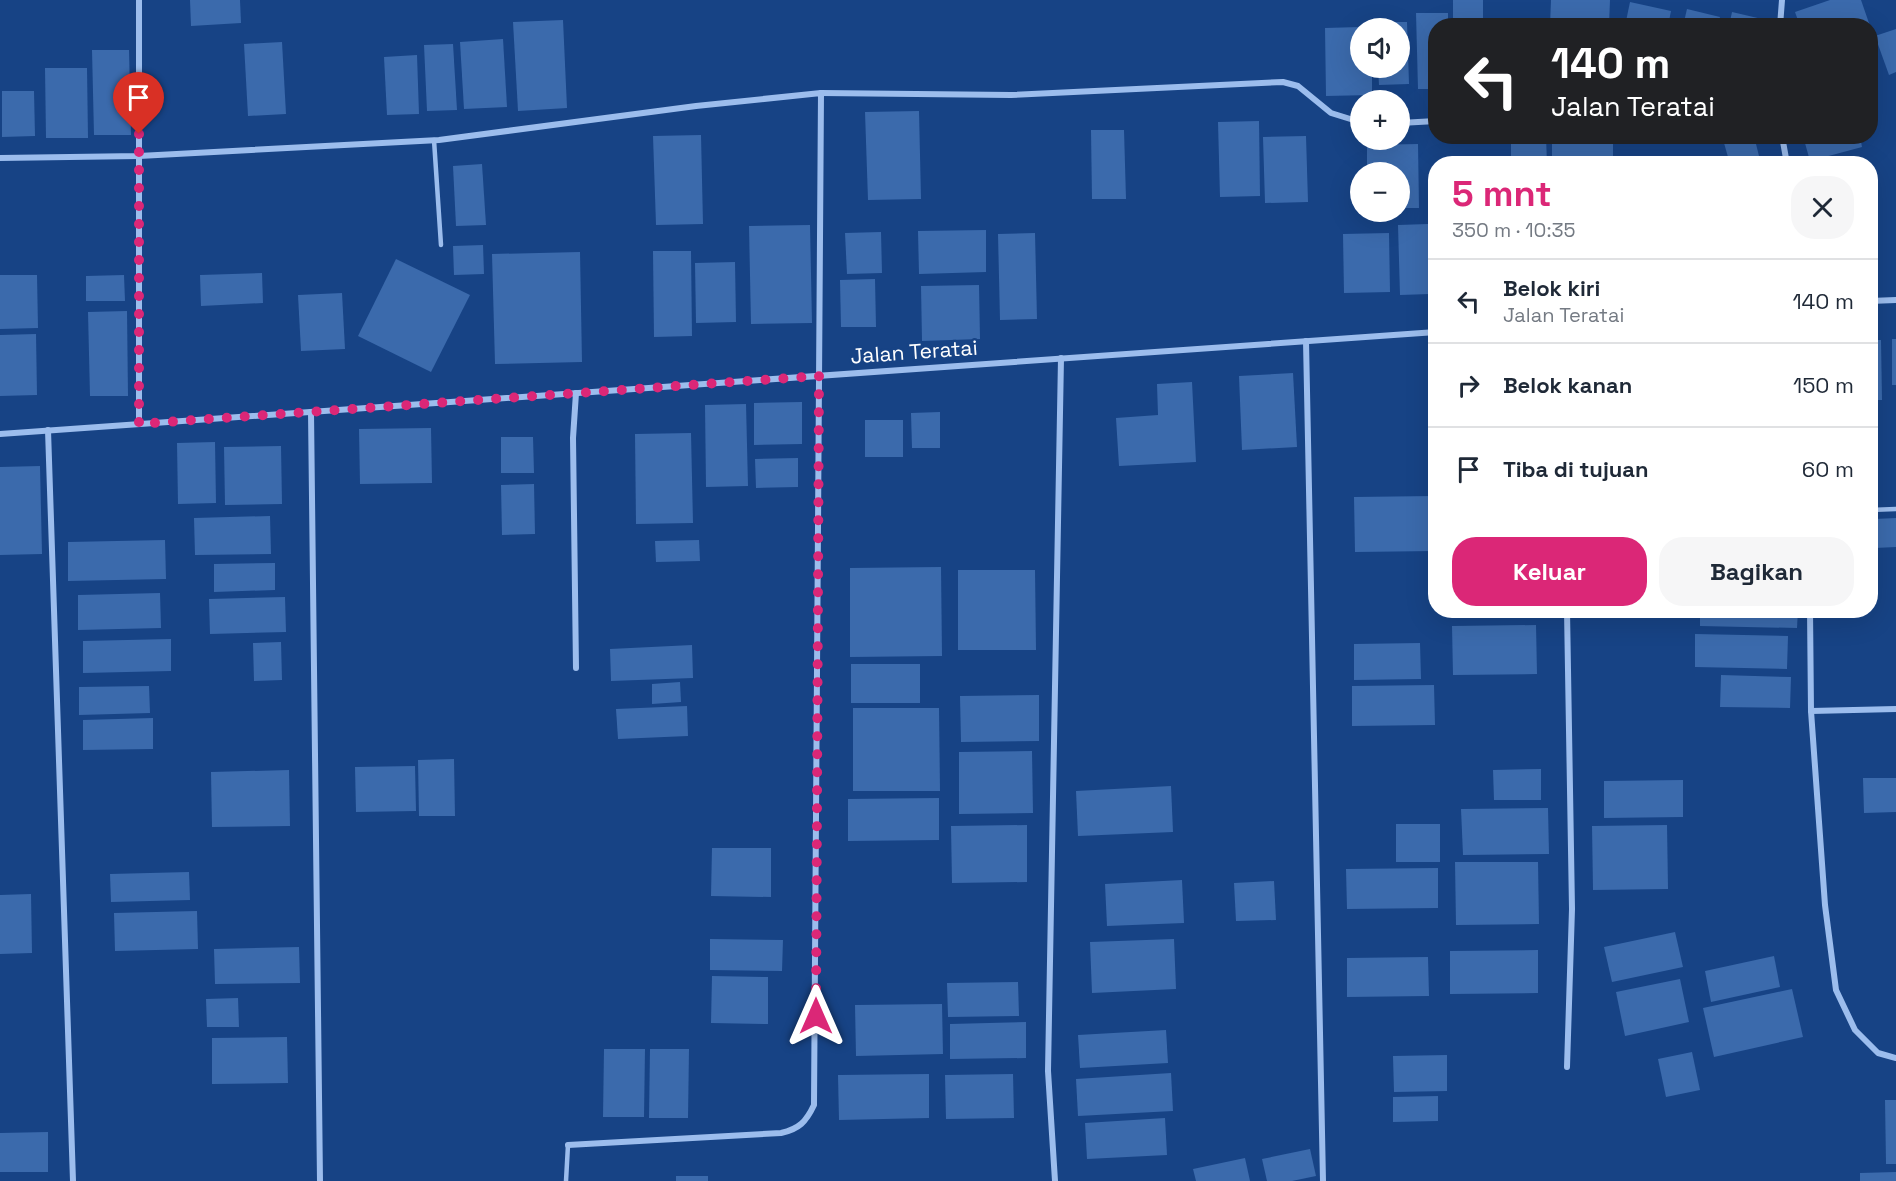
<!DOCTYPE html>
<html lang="id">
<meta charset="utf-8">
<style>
:root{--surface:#fff;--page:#f6f6f7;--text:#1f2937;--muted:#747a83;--line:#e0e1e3;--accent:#db2777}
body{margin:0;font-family:"Space Grotesk",sans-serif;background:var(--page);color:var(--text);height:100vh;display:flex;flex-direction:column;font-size:22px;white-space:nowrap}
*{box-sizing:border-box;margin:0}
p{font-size:20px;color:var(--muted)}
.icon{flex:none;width:33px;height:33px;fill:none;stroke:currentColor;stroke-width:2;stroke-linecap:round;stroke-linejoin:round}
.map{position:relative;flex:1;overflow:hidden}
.details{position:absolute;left:1428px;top:156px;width:450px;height:462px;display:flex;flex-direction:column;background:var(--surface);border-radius:24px;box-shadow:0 6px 24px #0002}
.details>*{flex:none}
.top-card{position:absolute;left:1428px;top:18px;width:450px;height:126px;border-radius:24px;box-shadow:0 6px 24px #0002;background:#202124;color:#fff;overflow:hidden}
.tools{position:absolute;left:1350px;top:18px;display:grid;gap:12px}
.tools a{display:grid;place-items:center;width:60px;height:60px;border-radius:50%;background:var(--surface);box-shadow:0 6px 24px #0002;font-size:30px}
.pin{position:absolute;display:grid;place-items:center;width:51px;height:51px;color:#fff;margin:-62px -26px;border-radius:50% 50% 50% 0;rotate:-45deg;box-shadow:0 0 6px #0007}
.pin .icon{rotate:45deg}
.me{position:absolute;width:66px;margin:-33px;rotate:0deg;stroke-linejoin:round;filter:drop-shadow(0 0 4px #0008)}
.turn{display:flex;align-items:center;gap:21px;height:126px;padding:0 24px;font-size:27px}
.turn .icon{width:78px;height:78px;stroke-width:2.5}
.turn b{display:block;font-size:42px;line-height:51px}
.round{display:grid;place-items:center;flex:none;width:63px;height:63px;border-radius:24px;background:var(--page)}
.summary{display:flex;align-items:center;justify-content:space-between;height:102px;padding:0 24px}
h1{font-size:36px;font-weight:700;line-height:45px;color:var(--accent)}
.cta{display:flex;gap:12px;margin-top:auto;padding:12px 24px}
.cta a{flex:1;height:69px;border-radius:24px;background:var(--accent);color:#fff;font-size:24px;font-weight:700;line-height:69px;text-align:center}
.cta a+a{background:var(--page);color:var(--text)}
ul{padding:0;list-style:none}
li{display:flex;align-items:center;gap:18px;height:84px;padding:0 24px;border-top:2px solid var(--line)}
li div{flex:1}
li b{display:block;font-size:22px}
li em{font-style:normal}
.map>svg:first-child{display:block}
.building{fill:#3b6aac}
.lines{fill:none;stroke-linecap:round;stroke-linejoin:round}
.lane{stroke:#9cbded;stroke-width:4.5}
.street{stroke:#9cbded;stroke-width:6}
.route{stroke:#db2777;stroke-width:10;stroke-dasharray:0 18}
.labels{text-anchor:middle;stroke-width:5;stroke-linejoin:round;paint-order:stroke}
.street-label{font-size:21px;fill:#fff;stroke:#174385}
</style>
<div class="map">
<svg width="1896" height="1181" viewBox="0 0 1896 1181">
<rect width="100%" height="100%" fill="#174385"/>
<g class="building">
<path d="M190,0h50l1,23 -50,3z"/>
<rect x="1453" y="0" width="30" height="26"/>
<path d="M1551,0h59l-1,26h-59z"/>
<path d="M1830,0h31l9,26h-70l-5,-14z"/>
<path d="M1630,2l41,9 -3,15h-43z"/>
<path d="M1687,9l33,8 -3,9h-34z"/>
<path d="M1732,12l30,7 -2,7h-31z"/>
<path d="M1416,13h32v13h-12v63h-18z"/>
<path d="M563,20l4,88 -49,3 -5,-89z"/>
<path d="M1378,22h29l2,62 -30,1 -1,-17h22v-40h-22z"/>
<path d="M1360,27v41h12v27l-46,1 -1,-68z"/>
<path d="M1896,29v43l-7,3 -14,-39z"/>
<path d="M503,39l4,68 -43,2 -4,-67z"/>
<path d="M282,42l4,72 -38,2 -4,-72z"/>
<path d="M453,44l4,66 -30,1 -3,-66z"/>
<path d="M92,50h37l2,85h-37z"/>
<path d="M417,55l2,59 -32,1 -3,-58z"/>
<path d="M45,68h42l1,70h-42z"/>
<path d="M2,91h32l1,45 -33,1z"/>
<path d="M919,111l2,88 -53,1 -3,-88z"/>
<path d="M1259,121l1,75 -40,1 -2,-75z"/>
<path d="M1091,130h33l2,69h-34z"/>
<path d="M701,135l2,89 -47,1 -3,-89z"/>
<path d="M1306,136l2,66 -43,1 -2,-66z"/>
<path d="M1511,136h35l1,28h-36z"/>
<rect x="1552" y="136" width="61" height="28"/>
<path d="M1722,136h32l7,28h-31z"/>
<path d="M1803,136h57l2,11 -52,14z"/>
<path d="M1418,144l1,64h-19v-36h-33v-27z"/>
<path d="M1484,161v3h-42v-2z"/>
<path d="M482,164l4,61 -30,1 -3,-60z"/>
<path d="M1428,224l2,70 -30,1 -2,-70z"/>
<path d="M810,225l2,98 -61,1 -2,-98z"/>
<path d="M986,230v42l-67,2 -1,-43z"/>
<path d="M881,232l1,41 -35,1 -2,-41z"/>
<path d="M1035,233l2,86 -37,1 -2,-86z"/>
<path d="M1389,233l1,59 -46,1 -1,-59z"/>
<path d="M483,245l1,29 -30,1 -1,-29z"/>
<path d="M653,251h38l1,85 -38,1z"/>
<path d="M580,252l2,110 -87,2 -3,-110z"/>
<path d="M396,259l74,36 -39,77 -73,-36z"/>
<path d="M735,262l1,60 -40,1 -1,-60z"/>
<path d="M262,273l1,30 -62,3 -1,-31z"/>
<path d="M0,275h37l1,53 -38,1z"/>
<path d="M124,275l1,26h-39v-25z"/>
<path d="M875,279l1,48h-35l-1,-47z"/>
<path d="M979,285l1,54 -58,2 -1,-55z"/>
<path d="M342,293l3,56 -44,2 -3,-56z"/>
<path d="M127,311l1,85h-38l-2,-84z"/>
<path d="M36,334l1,61 -37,1v-61z"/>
<rect x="1892" y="339" width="4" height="46"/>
<path d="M1870,340h11l1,60h-12z"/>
<path d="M1293,373l4,74 -55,3 -3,-74z"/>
<path d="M1192,382l4,80 -77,4 -3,-48 42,-3 -1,-31z"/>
<path d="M802,402v42l-48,1v-42z"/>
<path d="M746,404l2,82 -42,1 -1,-82z"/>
<path d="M940,412v36h-28l-1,-35z"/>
<rect x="865" y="420" width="38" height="37"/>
<path d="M431,428l1,55 -72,1 -1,-55z"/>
<path d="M691,433l2,90 -57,1 -1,-90z"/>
<path d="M501,437h32l1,36h-33z"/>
<path d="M215,442l1,61 -38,1 -1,-61z"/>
<path d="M281,446l1,58 -57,1 -1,-58z"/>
<path d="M798,458v29l-42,1 -1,-29z"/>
<path d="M40,466l2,88 -42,1v-88z"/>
<path d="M534,484l1,50 -33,1 -1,-50z"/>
<path d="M1434,496l1,55 -80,1 -1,-55z"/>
<path d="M270,516l1,38 -76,1 -1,-37z"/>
<path d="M1896,518v29l-21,1 -1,-29z"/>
<path d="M165,540l1,39 -98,2v-39z"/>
<path d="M699,540l1,21 -44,1 -1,-21z"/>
<path d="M275,563v27l-61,2v-28z"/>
<path d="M941,567l1,89 -92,1v-89z"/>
<path d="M958,570h77l1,80h-78z"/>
<path d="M160,593l1,35 -83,2v-35z"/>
<path d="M285,597l1,35 -76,2 -1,-35z"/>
<path d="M1700,610h98l-1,18 -97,-2z"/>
<path d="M1536,625l1,49 -84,1 -1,-49z"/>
<path d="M1695,634l93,2 -1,33 -92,-2z"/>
<path d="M171,639v32l-88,2v-32z"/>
<path d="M281,642l1,38 -28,1 -1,-38z"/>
<path d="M1420,643l1,36 -67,1v-36z"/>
<path d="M692,645l1,33 -82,3 -1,-32z"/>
<rect x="851" y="664" width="69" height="39"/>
<path d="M1721,675l70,2 -1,31 -70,-1z"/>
<path d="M680,682l1,20 -29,2v-20z"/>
<path d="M1434,685l1,40 -83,1v-40z"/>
<path d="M149,686l1,27 -71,2v-28z"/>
<path d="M1039,695v46l-78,1 -1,-46z"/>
<path d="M687,706l1,30 -70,3 -2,-30z"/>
<path d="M853,708h86l1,83h-87z"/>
<path d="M153,718v31l-70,1v-30z"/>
<path d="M1032,751l1,62 -74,1v-62z"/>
<path d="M454,759l1,57h-36l-1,-56z"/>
<path d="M415,766l1,45 -60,1 -1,-45z"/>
<path d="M1541,769v31h-47l-1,-30z"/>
<path d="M289,770l1,56 -78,1 -1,-55z"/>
<path d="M1863,778h33v34l-32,1z"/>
<path d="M1683,780v37l-79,1v-37z"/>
<path d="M1171,786l2,46 -95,4 -2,-45z"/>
<path d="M939,798v42l-91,1v-42z"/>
<path d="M1548,808l1,46 -86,1 -2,-46z"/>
<rect x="1396" y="824" width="44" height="38"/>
<path d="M1027,825v57l-75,1 -1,-57z"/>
<path d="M1667,825l1,64 -75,1 -1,-64z"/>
<path d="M712,848h59v49l-60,-1z"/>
<path d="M1455,862h83l1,62 -83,1z"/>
<path d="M1438,868v40l-91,1 -1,-40z"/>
<path d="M189,872l1,28 -79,2 -1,-28z"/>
<path d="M1182,880l2,43 -77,3 -2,-42z"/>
<path d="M1274,881l2,39 -40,1 -2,-38z"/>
<path d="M31,894l1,59 -32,1v-59z"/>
<path d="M197,911l1,38 -83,2 -1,-38z"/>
<path d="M1675,932l8,35 -71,15 -8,-35z"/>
<path d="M710,939l73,1 -1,31 -72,-1z"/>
<path d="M1174,939l2,50 -84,4 -2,-51z"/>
<path d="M299,947l1,36 -85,1 -1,-35z"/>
<path d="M1538,950v43l-88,1v-43z"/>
<path d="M1774,956l6,31 -69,15 -6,-31z"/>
<path d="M1428,957l1,39 -82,1v-39z"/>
<path d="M712,976l56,1v47l-57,-1z"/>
<path d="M1680,979l9,43 -64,14 -9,-44z"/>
<path d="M1018,982l1,34 -71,1 -1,-34z"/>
<path d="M1792,989l11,48 -89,20 -11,-49z"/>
<path d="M238,998l1,29h-32l-1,-28z"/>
<path d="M942,1004l1,50 -87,2 -1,-51z"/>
<path d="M1026,1022v36l-76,1v-35z"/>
<path d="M1166,1030l2,33 -88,5 -2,-33z"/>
<path d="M287,1037l1,46 -76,1v-46z"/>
<path d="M604,1049h41l-1,68h-41z"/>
<path d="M650,1049h39l-1,69h-39z"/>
<path d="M1692,1052l8,38 -34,7 -8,-38z"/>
<path d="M1447,1055v36l-53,1 -1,-36z"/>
<path d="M1171,1073l2,38 -95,5 -2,-37z"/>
<path d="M929,1074v44l-90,2 -1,-45z"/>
<path d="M1013,1074l1,44 -68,1 -1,-44z"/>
<path d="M1438,1096v25l-45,1v-25z"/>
<path d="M1885,1100h11v64h-10z"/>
<path d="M1165,1118l2,37 -80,4 -2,-36z"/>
<path d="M48,1132v40h-48v-39z"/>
<path d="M1310,1149l6,27 -24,5h-25l-5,-22z"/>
<path d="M1245,1158l5,23h-54l-3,-12z"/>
<path d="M1896,1172v9h-36v-8z"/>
<rect x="676" y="1176" width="32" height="5"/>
</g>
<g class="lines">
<g class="lane">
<path d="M434,140l7,105"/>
<path d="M1870,510l26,-1"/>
<path d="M566,1181l2,-36"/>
</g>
<g class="street">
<path d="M139,0v424"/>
<path d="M1780,26l2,-26"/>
<path d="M821,93l190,2 272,-13 15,4 33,27 29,9"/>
<path d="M1400,123l36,-2"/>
<path d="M1782,136l5,28"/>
<path d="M0,158l139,-2 300,-16 257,-34 125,-13 -7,1012c-8,17 -15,24 -33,28l-213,12"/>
<path d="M1870,301l26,-1"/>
<path d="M1306,341l17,840"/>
<path d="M576,393l-3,45 3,230"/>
<path d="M311,412l9,769"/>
<path d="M48,430l25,751"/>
<path d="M0,434l1436,-102"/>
<path d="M1810,610l1,101 14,194 11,85 19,40 23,23 18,5"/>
<path d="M1811,711l85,-2"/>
<path d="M1567,1067l5,-158 -5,-299"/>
<path d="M1055,1181l-7,-110 13,-713"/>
</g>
</g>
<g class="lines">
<path class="route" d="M139,134v290l680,-48 -3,640"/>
</g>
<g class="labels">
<g class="street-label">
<text transform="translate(914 352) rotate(-4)" y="7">Jalan Teratai</text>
</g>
</g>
</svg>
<div class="tools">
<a><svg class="icon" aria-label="sound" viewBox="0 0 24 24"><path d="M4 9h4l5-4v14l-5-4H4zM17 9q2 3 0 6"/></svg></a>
<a>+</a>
<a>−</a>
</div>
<div class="pin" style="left:139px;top:134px;background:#d93025"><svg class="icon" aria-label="arrive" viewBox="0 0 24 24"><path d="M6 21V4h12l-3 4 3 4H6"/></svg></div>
<svg class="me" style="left:816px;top:1016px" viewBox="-20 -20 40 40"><path d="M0-17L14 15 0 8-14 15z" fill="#db2777" stroke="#fff" stroke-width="4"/></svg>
<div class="top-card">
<div class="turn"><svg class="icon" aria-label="left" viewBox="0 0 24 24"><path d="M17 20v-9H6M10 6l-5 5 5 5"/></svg><div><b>140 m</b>Jalan Teratai</div></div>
</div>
<section class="details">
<div class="summary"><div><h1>5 mnt</h1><p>350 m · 10:35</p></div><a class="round"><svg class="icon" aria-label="close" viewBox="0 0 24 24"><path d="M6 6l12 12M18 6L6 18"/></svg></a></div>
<ul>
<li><svg class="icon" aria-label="left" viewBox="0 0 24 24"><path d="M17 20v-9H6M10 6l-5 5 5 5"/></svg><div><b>Belok kiri</b><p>Jalan Teratai</p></div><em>140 m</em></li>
<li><svg class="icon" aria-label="right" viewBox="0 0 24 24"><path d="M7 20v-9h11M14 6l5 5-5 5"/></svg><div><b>Belok kanan</b></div><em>150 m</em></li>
<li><svg class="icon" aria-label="arrive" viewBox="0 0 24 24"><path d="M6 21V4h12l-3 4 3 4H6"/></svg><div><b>Tiba di tujuan</b></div><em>60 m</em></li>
</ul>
<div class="cta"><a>Keluar</a><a>Bagikan</a></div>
</section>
</div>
